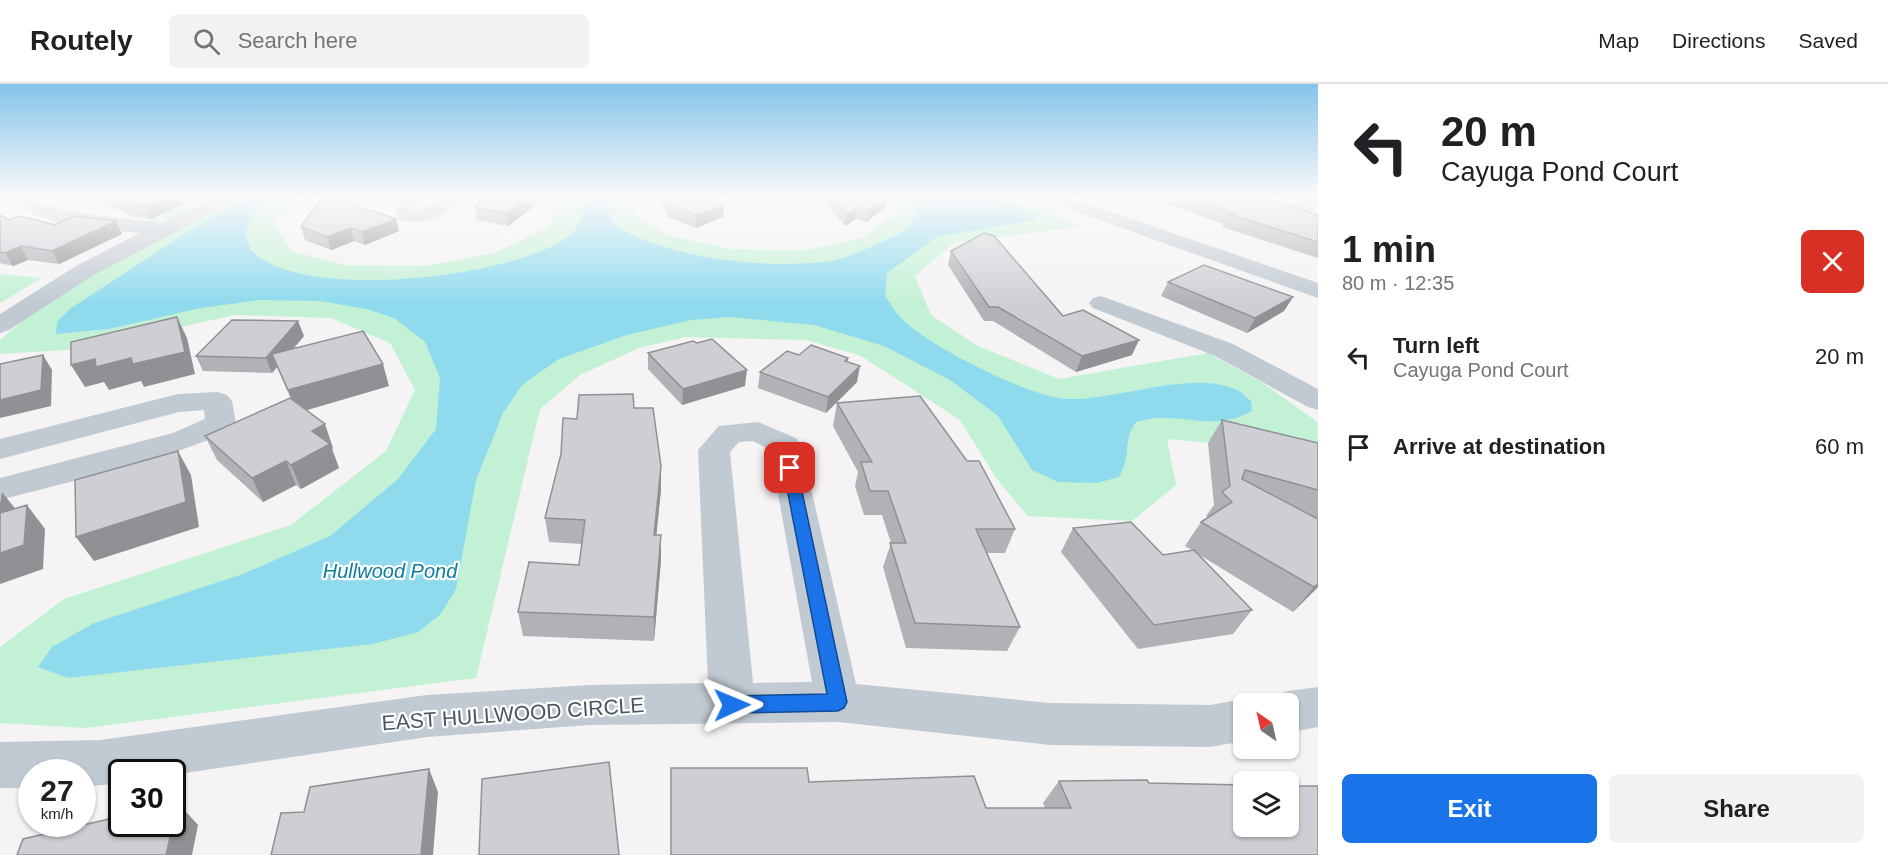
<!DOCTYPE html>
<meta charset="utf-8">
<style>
:root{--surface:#fff;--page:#f2f2f2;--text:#202124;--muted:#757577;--line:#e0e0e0;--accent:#1a73e8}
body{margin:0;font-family:Arial,sans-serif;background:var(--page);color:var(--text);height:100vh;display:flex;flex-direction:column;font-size:22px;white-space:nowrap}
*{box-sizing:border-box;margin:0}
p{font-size:20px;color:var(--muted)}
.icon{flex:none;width:33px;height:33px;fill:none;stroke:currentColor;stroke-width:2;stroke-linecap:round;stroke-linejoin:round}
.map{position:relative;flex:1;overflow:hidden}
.sheet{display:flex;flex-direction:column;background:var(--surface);width:570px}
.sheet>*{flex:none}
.hud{background:#fff;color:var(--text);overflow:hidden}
.needle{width:39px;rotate:326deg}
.buttons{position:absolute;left:1233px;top:609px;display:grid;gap:12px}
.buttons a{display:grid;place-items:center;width:66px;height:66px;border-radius:9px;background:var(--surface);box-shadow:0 2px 4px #0004;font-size:30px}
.speed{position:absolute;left:18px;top:675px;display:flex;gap:12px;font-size:30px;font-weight:700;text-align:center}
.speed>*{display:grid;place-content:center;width:78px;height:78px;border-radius:50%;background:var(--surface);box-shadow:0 2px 4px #0004;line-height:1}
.speed small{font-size:15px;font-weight:400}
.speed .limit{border:3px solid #111;border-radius:9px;background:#fff;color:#111}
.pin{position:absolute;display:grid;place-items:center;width:51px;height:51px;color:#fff;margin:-26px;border-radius:12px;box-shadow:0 3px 9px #0006}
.me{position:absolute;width:66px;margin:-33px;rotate:89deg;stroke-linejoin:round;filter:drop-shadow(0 0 4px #0008)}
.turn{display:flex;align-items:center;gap:21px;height:126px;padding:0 24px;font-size:27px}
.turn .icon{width:78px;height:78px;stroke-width:2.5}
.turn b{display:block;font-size:42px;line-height:51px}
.round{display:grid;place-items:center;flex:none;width:63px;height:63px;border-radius:9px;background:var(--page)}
.headline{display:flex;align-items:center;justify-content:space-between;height:102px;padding:0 24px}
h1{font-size:36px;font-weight:800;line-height:45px}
.action{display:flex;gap:12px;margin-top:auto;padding:12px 24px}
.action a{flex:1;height:69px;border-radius:9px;background:var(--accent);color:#fff;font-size:24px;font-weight:800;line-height:69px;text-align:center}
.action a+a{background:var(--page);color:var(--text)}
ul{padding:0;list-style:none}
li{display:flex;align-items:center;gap:18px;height:90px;padding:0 24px}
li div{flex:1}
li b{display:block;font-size:22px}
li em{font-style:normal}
header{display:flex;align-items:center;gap:36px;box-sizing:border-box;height:84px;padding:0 30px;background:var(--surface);border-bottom:2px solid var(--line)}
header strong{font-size:28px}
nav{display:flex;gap:33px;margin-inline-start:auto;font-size:21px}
.search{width:420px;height:54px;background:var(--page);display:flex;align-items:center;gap:15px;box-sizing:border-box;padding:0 21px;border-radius:9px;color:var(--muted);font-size:22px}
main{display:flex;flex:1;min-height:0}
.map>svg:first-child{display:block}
.green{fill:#c3f1d5}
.water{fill:#90daee}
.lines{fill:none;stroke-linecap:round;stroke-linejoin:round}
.minor{fill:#c1cad2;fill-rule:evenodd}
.tertiary{fill:#c1cad2;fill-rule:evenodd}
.wall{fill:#b0b2b7}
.shaded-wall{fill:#909195}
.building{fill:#cdcfd5;stroke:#909195;stroke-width:1.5}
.route{fill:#1a73e8;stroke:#114b97;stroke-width:1.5}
.labels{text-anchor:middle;stroke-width:4.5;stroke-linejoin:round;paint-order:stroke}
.water-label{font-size:20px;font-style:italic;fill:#0c7c9b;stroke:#fff}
.near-street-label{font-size:21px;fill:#4a5661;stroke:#fff}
</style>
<header>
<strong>Routely</strong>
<div class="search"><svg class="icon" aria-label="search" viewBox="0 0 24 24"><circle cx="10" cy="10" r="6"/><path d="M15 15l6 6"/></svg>Search here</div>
<nav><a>Map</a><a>Directions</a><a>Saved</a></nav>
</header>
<main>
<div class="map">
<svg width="1318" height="771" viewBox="0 0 1318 771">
<rect width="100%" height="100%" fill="#f5f3f3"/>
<g class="green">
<path d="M200,112h20l-45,23 -32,4z"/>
<path d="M243,112h62l-31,26 17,29 53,14 82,1 68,-13 54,-26 13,-31h71l2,17 33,22 63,14 77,1 58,-13 30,-24 -7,-17h118l16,6 13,-3 11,3 20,18 18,6 -130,17 -39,33 16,39 47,31 81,33 149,-26 55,30 53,38 2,2v30l-151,-14 9,46 -44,36 -104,-5 -32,-38 -36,-58 -99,-64 -54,-16 -121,-3 -47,11 -59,27 -40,34 -64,269 -390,50 -86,-5v-76l64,-48 227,-74 95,-74 29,-61 -25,-47 -59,-25 -96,-3 -154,34 -81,5v-14l44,-37 54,-33z"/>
<path d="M0,190l42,4 -42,25z"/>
</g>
<path class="water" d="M257,112l12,1 -17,19 -7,18c2,6 4,13 7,17 51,52 261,26 316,-14 13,-9 15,-27 18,-41h23v17l6,13c56,33 151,44 215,35 18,-3 39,-13 56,-21 6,-3 15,-6 20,-11 4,-3 7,-11 10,-15l-9,-18h89l40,18 -1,6 -98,17 -50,36 -2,23c5,7 10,16 16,22 25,27 132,81 168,81 48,1 126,-30 168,-9 5,2 10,8 14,11l1,10c-35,19 -57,6 -92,7 -8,0 -16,2 -24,4 -14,19 -4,33 -17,55l-22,6 -39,-1 -26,-12 -34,-54 -48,-36 -66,-34 -70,-21 -83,-8 -40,3 -64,15 -68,24 -37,26 -19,28 -27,67 -20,109 -16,26 -22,17 -45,12 -305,34 -30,-11 14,-20 42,-24 149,-49 87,-38 68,-57 38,-50 4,-51 -15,-36 -31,-24 -28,-9 -46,-8 -60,-1 -59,8 -92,21 -53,5 1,-12 13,-13 145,-95z"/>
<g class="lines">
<g class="minor">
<path d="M12,112h19l6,5 29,10 95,12 56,-27h23l-3,4 -145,76 -83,54 -9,3v-19l76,-48 64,-33c-35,-4 -106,-5 -128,-37z"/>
<path d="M405,112h19l-11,14c22,-2 25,-15 49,-14 -14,20 -38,30 -62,24l-6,-11z"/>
<path d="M733,112h52l-5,8c-14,3 -38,4 -47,-8z"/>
<path d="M1318,112v11l-26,9 -10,-6 3,-4z"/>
<path d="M1101,212l132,48 85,45v21l-10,-3 -93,-51 -122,-48 -4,-5 4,-5z"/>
<path d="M217,308l10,3 5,6 4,22c-17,25 -196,66 -236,77v-22l173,-45 32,-14 -1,-9 -25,2 -179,47v-20l178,-45z"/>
<path d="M758,338l38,16 5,7 55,239 194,19 160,2 34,-6 12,5h-12v37l-34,6 -160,-2 -212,-23 -248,3 -163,12 -255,38v-3h-50v11l-40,4v-15h-50v16h-32v-46l100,-2 327,-45 163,-10 118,-2 -10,-233 21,-24zM753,357l17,9 42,232 -59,1 -23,-231 9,-10z"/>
<path d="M1318,603v40l-30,6v-29h-19l3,-7 16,-6z"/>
</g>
<path class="tertiary" d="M1040,112h25l253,87v15l-275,-98z"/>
</g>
<g class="wall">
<path d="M86,112h96l3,7 -34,16 -17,-2z"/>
<path d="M323,112l76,35 -34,14 -11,-4 -23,9 -26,-10 -4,-13z"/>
<path d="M483,112h57l-5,10 -27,20 -31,-6 -2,-12z"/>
<path d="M657,112h60l6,21 -27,11 -28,-11z"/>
<path d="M819,112h70l-3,11 -20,15 -10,-3 -11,7z"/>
<path d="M1144,112h115l59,19v43l-96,-31 2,-3z"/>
<path d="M0,131l8,5 114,14 -63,30 -31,-4 -15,6 -13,-3z"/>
<path d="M951,167l112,65 69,39 -56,17 -83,-51h-9l-36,-56z"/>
<path d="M1168,198l125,15 -9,14 -37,22 -86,-37z"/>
<path d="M304,252l-11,13 96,37 -83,24 27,38 -1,1 7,19 -38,21 -5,-4 -33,17 -46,-42 -12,-24 86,-37 -14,-32 -5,6 -69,-2 -7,-15z"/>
<path d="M648,269l97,33 -63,19 -34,-36z"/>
<path d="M848,274v4l9,20 -31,31 -68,-25 2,-16z"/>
<path d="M837,319l178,126 -10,24h-18l33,74 -13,24 -101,-3 -23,-81 8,-24 -9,-28h-18l-9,-29 3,-14 -25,-46z"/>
<path d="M634,324l27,58v24l-5,45 5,25 -7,81 -131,-5 -5,-24 61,-47 3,-21 -33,-2 -4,-24 32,-99z"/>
<path d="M1222,336l96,23v144l-25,25 -95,-58 54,56 -19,24 -95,15 -77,-97 12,-24 90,27 29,-5 -7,-4 16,-24 7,-4 -2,-2 8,-11 -6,-62z"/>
<path d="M671,684l138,14 177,26h59l-2,-5 16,-22 90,2 169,72h-647z"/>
</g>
<g class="shaded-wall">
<path d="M170,112h12l3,7 -34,16 -6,-12z"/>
<path d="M532,112h8l-5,10 -27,20 -1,-13z"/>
<path d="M888,112h1l-3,11 -20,15 3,-12z"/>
<path d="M724,121l-1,12 -27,11v-13z"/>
<path d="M858,123l-2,12 -11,7 2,-12z"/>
<path d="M396,135l3,12 -34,14 -3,-13z"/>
<path d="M116,137l6,13 -63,30 -7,-13z"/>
<path d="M351,144l3,13 -23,9 -4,-13z"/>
<path d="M21,162l7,14 -15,6 -8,-13z"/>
<path d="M1293,213l-9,14 -37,22 8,-15z"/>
<path d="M177,233l10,21 8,36 -51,13 -3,-6 -32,9 -5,-8 -19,5 -14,-22 24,-6z"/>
<path d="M298,237l6,15 -26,31 -6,-13 5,13 -5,6 -6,-15z"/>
<path d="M1139,256l-7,15 -56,17 6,-16z"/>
<path d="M43,271l9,15 -1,36 -51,12v-18z"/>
<path d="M383,280l6,22 -92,27 -9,-23z"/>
<path d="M860,282l-3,16 -31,31 2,-16z"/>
<path d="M747,286l-2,16 -63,19 1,-16z"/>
<path d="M325,340l8,24 -1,1 7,19 -38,21 -10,-24 21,-34z"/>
<path d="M178,367l13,24 8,52 -105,34 -18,-24z"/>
<path d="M286,377l10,24 -33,17 -11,-24z"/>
<path d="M661,382v24l-7,69v-24z"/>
<path d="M2,408l19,24h-21v-13z"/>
<path d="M27,421l18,24 -2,40 -43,15v-31z"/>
<path d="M661,451v25l-7,81v-24z"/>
<path d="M1318,500v3l-25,25 21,-25z"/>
<path d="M429,685l9,23 -5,63h-12z"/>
<path d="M178,719l20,22 -6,30h-26z"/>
</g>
<g class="building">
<path d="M107,112h63l-25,11 -17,-2z"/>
<path d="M323,112h4l69,23 -34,13 -11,-4 -24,9 -26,-10z"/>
<path d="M483,112h49l-25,17 -32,-5z"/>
<path d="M664,112h53l7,9 -28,10 -28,-10z"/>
<path d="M830,112h58l-19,14 -11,-3 -11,7z"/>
<path d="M1184,112h75l59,19v27l-89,-28 5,-1z"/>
<path d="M0,131l8,5 12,-4 35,9 20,-9 41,5 -64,30 -31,-5 -16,7 -5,-1z"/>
<path d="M984,149l10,3 69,80 20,-6 56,30 -57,16 -84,-49h-9l-38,-56z"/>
<path d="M1204,181l89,32 -38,21 -87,-36z"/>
<path d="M177,233l8,35 -52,12 -2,-6 -35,9 -1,-8 -24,6v-23z"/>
<path d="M232,236l66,1 -32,37 -70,-2z"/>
<path d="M363,247l20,33 -95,26 -16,-36z"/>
<path d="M712,255l35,31 -64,19 -35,-36 45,-12 4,2z"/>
<path d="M811,261l37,13 -3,3 15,5 -32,31 -68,-25 27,-21 12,4z"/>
<path d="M43,271l-2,35 -41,10v-36z"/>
<path d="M633,310l1,14h19l8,58 -7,69h7l-7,82 -136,-5 11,-50 50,3 6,-45 -40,-2 16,-64 2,-36 14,1 2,-24z"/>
<path d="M920,312l47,65h12l36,68h-39l44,98 -105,-4 -25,-80h16l-18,-52h-18l-9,-29h11l-35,-59z"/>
<path d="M290,314l35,26 -13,7 18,13 -39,21 -5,-4 -34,17 -47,-42z"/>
<path d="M1222,336l96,23v47l-73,-20 -3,9 76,40v65l-4,3 -113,-65 31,-20 -10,-10 8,-6z"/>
<path d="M178,367l8,51 -110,35 -1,-57z"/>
<path d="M27,421l-3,40 -24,8v-40z"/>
<path d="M1131,438l32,33 31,-5 58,60 -98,15 -81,-97z"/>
<path d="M609,678l10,93h-140l3,-76z"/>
<path d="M671,684h136l2,14 165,-6 12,32h85l-12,-27 88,-1 2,3 95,2v41h44v-40h30v69h-647z"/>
<path d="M429,685l-8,86h-150l10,-42 23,-1 6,-25z"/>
<path d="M178,719l-12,52h-149l6,-16 99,-23v8h50v-20z"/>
</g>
<linearGradient id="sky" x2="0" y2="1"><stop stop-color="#85c3ea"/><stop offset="0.51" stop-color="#fafafa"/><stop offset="1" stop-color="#fafafa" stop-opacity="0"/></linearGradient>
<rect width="1318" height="220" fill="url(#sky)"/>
<path class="route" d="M790,380l7,4 50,234 -3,6 -6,3 -106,2 -7,-3 -2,-5 2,-6 7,-3 95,-2 -44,-226z"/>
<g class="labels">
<g class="water-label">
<text x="390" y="494">Hullwood Pond</text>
</g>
<g class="near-street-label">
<text transform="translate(513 630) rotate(-4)" y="7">EAST HULLWOOD CIRCLE</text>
</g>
</g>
</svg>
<div class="buttons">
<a><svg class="needle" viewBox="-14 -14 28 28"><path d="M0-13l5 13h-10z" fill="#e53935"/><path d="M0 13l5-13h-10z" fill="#757577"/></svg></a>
<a><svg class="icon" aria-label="layers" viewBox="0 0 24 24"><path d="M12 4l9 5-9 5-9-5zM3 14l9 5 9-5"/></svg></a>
</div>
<div class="speed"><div>27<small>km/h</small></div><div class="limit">30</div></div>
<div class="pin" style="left:790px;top:384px;background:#d93025"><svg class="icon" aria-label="arrive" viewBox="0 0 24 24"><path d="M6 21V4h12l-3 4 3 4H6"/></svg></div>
<svg class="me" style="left:732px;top:621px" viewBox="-20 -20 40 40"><path d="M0-17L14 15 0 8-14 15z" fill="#1a73e8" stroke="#fff" stroke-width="4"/></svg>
</div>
<section class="sheet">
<div class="hud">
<div class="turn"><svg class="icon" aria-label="left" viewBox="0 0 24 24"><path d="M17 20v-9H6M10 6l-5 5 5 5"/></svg><div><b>20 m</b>Cayuga Pond Court</div></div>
</div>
<div class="headline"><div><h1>1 min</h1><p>80 m · 12:35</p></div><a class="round" style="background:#d93025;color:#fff"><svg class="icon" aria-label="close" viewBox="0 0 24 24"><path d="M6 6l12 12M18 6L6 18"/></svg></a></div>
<ul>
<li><svg class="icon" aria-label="left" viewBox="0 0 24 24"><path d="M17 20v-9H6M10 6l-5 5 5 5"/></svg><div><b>Turn left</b><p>Cayuga Pond Court</p></div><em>20 m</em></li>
<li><svg class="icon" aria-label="arrive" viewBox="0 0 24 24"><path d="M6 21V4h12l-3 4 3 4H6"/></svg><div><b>Arrive at destination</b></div><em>60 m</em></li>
</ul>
<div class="action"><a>Exit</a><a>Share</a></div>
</section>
</main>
